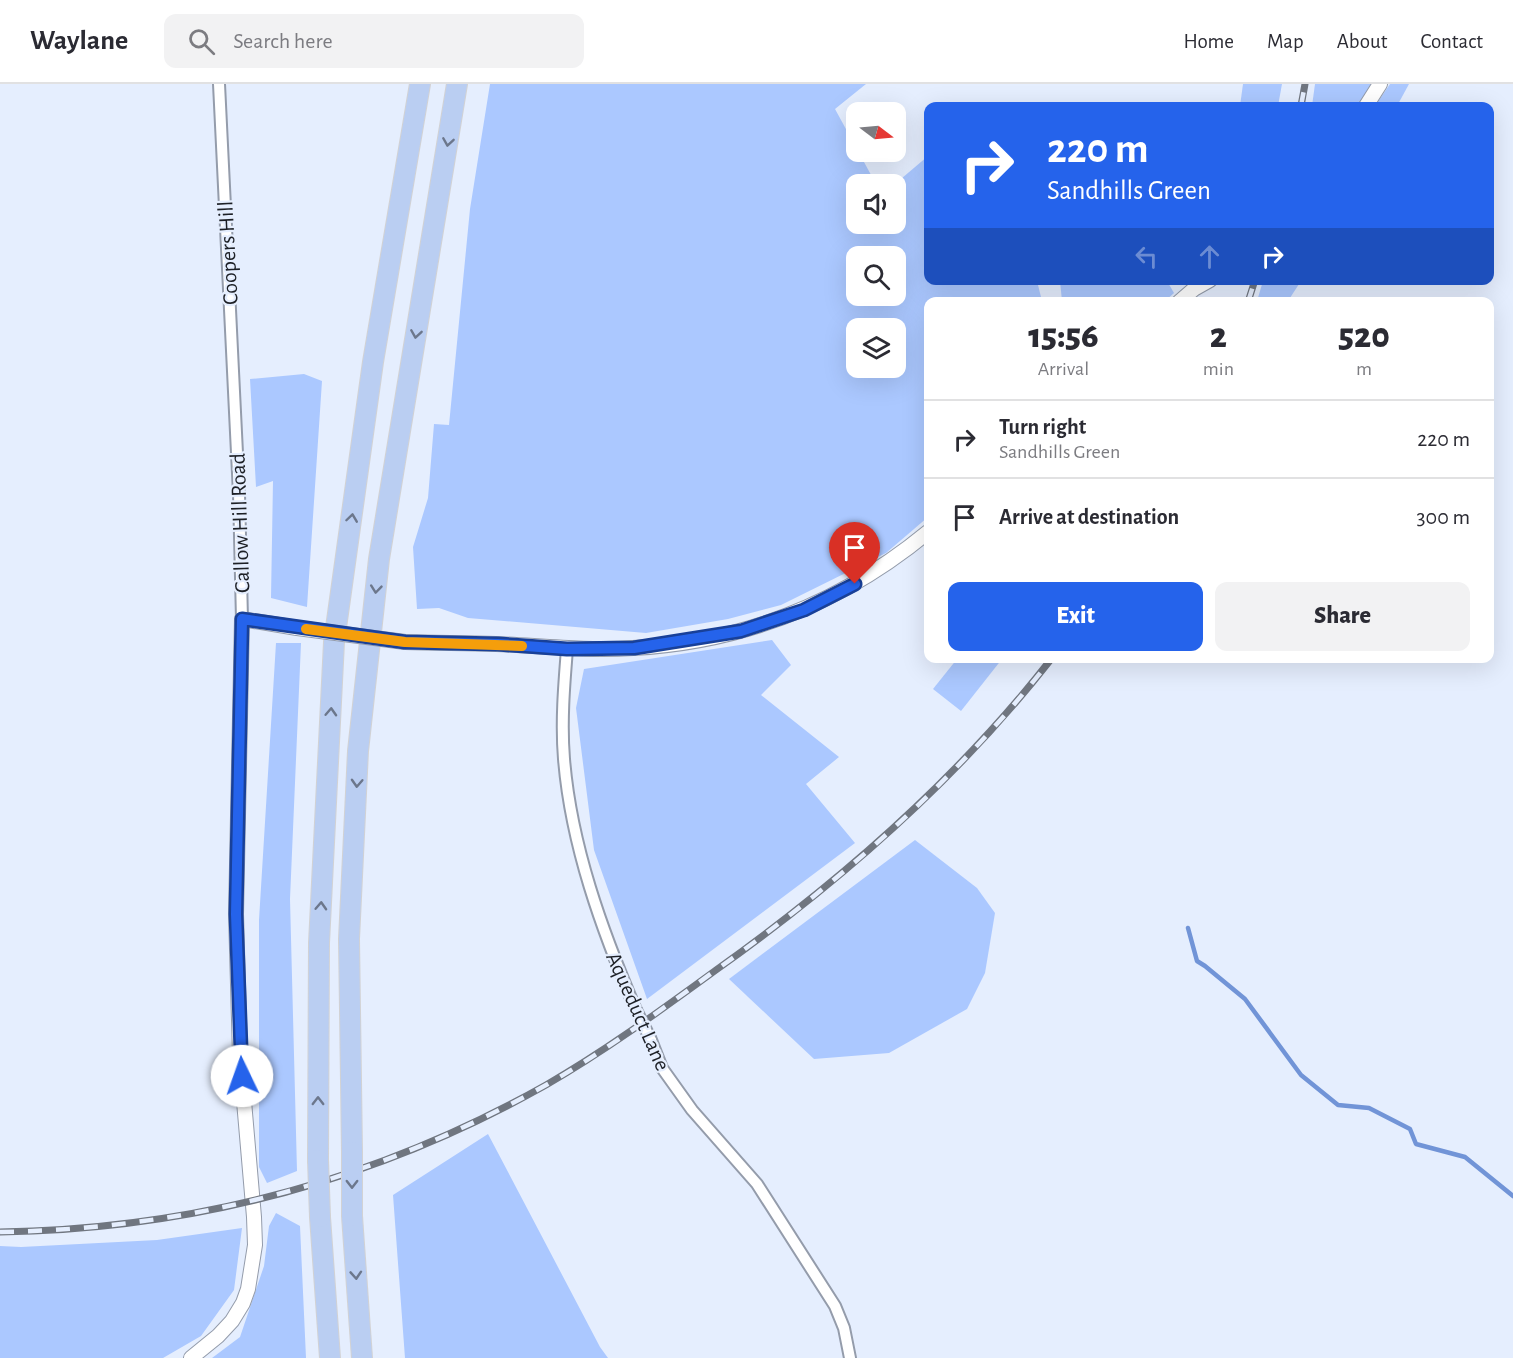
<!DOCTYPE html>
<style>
:root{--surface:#fff;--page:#f2f2f3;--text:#2b2b33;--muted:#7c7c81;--line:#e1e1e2;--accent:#2563eb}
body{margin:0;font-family:"Alegreya Sans",sans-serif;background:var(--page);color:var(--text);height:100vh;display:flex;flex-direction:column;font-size:22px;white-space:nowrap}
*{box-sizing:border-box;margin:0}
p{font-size:20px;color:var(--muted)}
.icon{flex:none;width:33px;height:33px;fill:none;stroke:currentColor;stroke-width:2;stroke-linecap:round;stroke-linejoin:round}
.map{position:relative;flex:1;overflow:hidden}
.details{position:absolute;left:924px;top:213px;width:570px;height:366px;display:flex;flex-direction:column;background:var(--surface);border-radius:12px;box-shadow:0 6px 24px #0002}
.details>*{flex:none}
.banner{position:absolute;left:924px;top:18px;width:570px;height:183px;border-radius:12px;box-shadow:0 6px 24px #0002;background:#2563eb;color:#fff;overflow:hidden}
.needle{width:39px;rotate:106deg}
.controls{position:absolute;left:846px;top:18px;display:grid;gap:12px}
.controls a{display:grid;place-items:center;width:60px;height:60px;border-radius:12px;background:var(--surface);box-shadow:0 6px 24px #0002;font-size:30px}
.pin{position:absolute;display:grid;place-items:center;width:51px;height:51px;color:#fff;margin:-62px -26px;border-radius:50% 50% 50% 0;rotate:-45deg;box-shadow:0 0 6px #0007}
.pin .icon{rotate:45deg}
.me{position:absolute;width:66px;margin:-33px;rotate:357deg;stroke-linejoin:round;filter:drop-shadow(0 0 4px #0008)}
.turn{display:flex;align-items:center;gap:21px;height:126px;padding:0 24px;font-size:27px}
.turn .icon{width:78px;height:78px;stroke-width:2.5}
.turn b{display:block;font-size:42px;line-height:51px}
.lanes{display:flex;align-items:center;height:57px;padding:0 24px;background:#0003;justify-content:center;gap:30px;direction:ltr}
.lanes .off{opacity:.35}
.eta{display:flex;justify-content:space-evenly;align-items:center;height:102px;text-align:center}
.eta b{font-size:36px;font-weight:800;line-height:42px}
.cta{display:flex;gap:12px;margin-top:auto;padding:12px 24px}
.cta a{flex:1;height:69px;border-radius:12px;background:var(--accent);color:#fff;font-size:24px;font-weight:800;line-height:69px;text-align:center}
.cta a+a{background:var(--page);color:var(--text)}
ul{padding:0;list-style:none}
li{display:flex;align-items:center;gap:18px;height:78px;padding:0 24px;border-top:2px solid var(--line)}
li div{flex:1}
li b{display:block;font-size:22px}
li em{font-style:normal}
header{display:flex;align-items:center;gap:36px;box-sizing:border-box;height:84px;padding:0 30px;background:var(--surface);border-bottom:2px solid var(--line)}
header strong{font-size:28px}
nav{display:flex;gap:33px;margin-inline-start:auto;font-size:21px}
.search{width:420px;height:54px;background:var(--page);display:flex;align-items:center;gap:15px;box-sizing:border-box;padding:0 21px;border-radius:12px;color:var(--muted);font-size:22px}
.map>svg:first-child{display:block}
.green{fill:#abc8ff;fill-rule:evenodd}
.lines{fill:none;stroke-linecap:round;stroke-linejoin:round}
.stream{stroke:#7194d7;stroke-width:4.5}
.minor-casing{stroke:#949cab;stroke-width:14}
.tertiary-casing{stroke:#949cab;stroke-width:16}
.motorway-casing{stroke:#d2d2d4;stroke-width:22}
.minor{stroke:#fff;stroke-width:10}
.tertiary{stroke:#fff;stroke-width:14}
.motorway{stroke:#bacef2;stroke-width:20}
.rail-casing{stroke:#707680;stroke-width:7}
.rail{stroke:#e5eefe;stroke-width:4.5;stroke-dasharray:14;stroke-linecap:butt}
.minor-bridge-casing{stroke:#949cab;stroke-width:14;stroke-linecap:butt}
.tertiary-bridge-casing{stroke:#949cab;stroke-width:16;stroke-linecap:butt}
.motorway-bridge-casing{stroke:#d2d2d4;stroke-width:22;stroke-linecap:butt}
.minor-bridge{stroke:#fff;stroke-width:10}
.tertiary-bridge{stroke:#fff;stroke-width:14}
.motorway-bridge{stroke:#bacef2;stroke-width:20}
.oneway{stroke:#6c778c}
.route-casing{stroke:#184099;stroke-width:15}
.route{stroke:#2563eb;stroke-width:10}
.slow{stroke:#f59e0b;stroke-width:10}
.labels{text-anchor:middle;stroke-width:4.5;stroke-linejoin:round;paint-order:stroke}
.street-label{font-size:22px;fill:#1d2026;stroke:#e5eefe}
</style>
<header>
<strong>Waylane</strong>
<div class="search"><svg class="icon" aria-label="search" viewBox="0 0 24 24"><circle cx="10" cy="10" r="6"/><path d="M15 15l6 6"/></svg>Search here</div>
<nav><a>Home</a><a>Map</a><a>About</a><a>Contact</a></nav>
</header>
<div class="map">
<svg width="1513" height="1274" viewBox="0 0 1513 1274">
<rect width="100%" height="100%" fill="#e5eefe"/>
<g class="green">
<path d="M490,0h376l-31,25 41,75h-20v40h40l-1,-40 33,-28v124l109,1 5,20 -114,1v215l-42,36 -105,52 -53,14 -82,14 -178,-15 -29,-10 -22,1 -4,-62 15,-49 6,-74 15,1 21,-216zM856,172h40v40h-40zM856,244h40v40h-40z"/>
<path d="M1243,0h39l-4,22h-38z"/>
<path d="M1315,0h58l-14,22h-47z"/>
<path d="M1390,0h19l-12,22h-22z"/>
<path d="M1060,197h107l7,12 -9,8h-103z"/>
<path d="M1263,197v-1l38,1 -13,20h-31z"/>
<path d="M304,290l18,7 -15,226 -36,-9 2,-117 -17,6 -6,-108z"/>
<path d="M772,556l19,25 -30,30 78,62 -33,27 49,59 -208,156 -53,-149 -18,-142 8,-39z"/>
<path d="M276,559h25l-11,256 7,272 -30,12 -8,-16v-247z"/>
<path d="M957,575h45l-41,52 -28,-22z"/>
<path d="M915,756l62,48 18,25 -10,60 -18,36 -78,44 -75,6 -85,-80z"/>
<path d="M488,1050l112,213 8,11h-203l-12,-163z"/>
<path d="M276,1129l24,13 6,132h-94l28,-21 24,-71 5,-40z"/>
<path d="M242,1144l-8,62 -33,46 -38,22h-163v-112l21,1 136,-7z"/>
</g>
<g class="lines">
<path class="stream" d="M1188,844l9,33 8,5 40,33 56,76 37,30 31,3 41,21 6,15 49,13 48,39"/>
<defs>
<g id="minor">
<path d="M219,0l20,410 3,125"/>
<path d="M567,565c-3,37 -6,74 -3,110 7,86 38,172 72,251"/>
<path d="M651,956l11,28 30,42 65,74 78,122 9,22 6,30"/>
</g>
<g id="tertiary">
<path d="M1366,22l14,-22"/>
<path d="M1179,218l15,-13 16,-9"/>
<path d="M405,558c31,1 61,1 91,2 46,2 91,7 137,4 112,-6 209,-45 295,-116"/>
<path d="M191,1274l27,-22 14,-15 11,-18 5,-14 7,-44 -1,-28 -14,-162 -4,-141 6,-295 55,9"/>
</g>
<g id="motorway">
<path d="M352,1068l-3,-213 9,-188 21,-192 78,-475"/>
<path d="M318,1076l1,-217 15,-301 39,-280 47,-278"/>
<path d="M352,1132l10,142"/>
<path d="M320,1133l10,141"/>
</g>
</defs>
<use href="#minor" class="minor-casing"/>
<use href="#tertiary" class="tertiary-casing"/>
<use href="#motorway" class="motorway-casing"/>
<use href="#minor" class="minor"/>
<use href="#tertiary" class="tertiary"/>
<use href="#motorway" class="motorway"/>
<defs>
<g id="rail">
<path d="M1301,22l4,-22"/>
<path d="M1248,218l7,-22"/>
<path d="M0,1148c193,-3 377,-52 546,-147 59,-34 115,-75 170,-115 125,-89 241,-190 336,-312"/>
</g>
</defs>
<use href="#rail" class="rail-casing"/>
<use href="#rail" class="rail"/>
<defs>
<path id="minor-bridge" d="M636,926l15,30"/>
<path id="tertiary-bridge" d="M297,544l108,14"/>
<g id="motorway-bridge">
<path d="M318,1076l2,57"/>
<path d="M352,1132v-64"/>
</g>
</defs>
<use href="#minor-bridge" class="minor-bridge-casing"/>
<use href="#tertiary-bridge" class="tertiary-bridge-casing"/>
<use href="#motorway-bridge" class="motorway-bridge-casing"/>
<use href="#minor-bridge" class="minor-bridge"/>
<use href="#tertiary-bridge" class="tertiary-bridge"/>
<use href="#motorway-bridge" class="motorway-bridge"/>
</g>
<defs><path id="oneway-chevron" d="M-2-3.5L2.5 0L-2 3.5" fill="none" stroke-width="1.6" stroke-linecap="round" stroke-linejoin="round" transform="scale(1.5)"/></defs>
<g class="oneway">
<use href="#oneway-chevron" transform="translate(448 58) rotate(99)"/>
<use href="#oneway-chevron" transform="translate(416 250) rotate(99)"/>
<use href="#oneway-chevron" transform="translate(352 434) rotate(-82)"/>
<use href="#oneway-chevron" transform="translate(376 505) rotate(96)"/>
<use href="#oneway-chevron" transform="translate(331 628) rotate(-87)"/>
<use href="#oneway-chevron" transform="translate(357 699) rotate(93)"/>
<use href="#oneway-chevron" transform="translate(321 822) rotate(-87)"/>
<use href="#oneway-chevron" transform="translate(318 1017) rotate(-90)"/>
<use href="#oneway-chevron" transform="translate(352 1100) rotate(90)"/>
<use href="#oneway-chevron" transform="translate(356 1191) rotate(86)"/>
</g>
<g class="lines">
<defs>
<path id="route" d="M242,992l-6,-162 6,-295 163,23 93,2 69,5 67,-1 107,-17 63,-21 51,-26"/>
</defs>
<use href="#route" class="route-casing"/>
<use href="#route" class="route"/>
<path class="slow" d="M306,545l99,13 117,4"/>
</g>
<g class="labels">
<g class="street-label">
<text transform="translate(227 169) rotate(-93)" y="8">Coopers Hill</text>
<text transform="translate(239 439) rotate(-92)" y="8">Callow Hill Road</text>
<text transform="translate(639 927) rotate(66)" y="8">Aqueduct Lane</text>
</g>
</g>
</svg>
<div class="controls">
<a><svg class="needle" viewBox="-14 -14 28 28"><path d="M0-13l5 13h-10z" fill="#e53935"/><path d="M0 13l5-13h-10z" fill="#7c7c81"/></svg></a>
<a><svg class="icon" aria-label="sound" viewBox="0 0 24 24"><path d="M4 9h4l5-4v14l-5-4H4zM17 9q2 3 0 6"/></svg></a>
<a><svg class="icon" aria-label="search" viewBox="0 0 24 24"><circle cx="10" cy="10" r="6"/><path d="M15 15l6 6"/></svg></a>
<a><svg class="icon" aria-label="layers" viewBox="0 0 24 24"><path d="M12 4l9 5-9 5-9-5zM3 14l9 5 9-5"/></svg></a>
</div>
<div class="pin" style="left:855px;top:500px;background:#d93025"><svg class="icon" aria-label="arrive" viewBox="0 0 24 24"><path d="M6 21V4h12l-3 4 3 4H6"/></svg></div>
<svg class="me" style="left:242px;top:992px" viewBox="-20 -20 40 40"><circle r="19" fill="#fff"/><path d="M0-13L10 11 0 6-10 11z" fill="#2563eb"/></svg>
<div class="banner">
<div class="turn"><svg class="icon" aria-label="right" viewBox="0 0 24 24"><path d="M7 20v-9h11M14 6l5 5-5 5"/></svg><div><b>220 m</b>Sandhills Green</div></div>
<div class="lanes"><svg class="icon off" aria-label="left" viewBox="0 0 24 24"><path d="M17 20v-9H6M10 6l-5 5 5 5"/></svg><svg class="icon off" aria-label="ahead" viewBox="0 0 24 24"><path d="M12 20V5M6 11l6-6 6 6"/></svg><svg class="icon" aria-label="right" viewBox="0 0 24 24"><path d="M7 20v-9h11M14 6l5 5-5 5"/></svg></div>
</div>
<section class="details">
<div class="eta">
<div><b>15:56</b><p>Arrival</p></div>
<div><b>2</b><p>min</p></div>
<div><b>520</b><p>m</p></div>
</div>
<ul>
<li><svg class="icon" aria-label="right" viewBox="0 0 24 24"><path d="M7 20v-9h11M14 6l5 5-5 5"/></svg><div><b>Turn right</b><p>Sandhills Green</p></div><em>220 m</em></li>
<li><svg class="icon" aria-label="arrive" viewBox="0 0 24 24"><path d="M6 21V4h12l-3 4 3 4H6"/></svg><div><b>Arrive at destination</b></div><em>300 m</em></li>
</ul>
<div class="cta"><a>Exit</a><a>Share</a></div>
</section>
</div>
